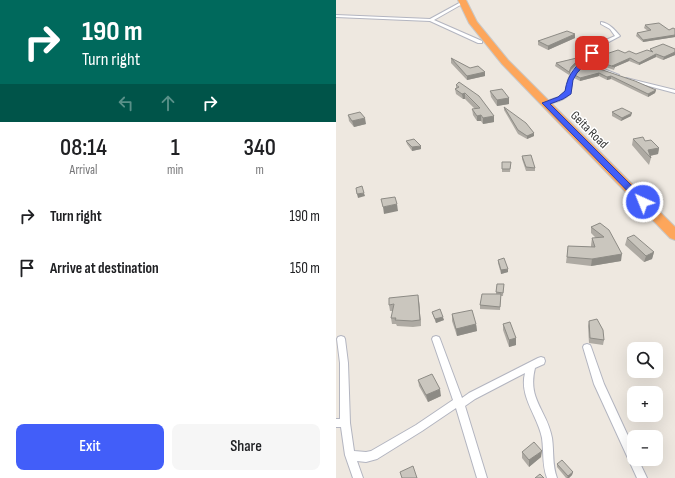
<!DOCTYPE html>
<meta charset="utf-8">
<style>
:root{--surface:#fff;--page:#f6f6f6;--text:#202124;--muted:#757577;--accent:#425ef9}
body{margin:0;font-family:"Sofia Sans Condensed",sans-serif;background:var(--page);color:var(--text);height:100vh;display:flex;flex-direction:column;font-size:15px;white-space:nowrap}
*{box-sizing:border-box;margin:0}
p{font-size:13px;color:var(--muted)}
.icon{flex:none;width:22px;height:22px;fill:none;stroke:currentColor;stroke-width:2;stroke-linecap:round;stroke-linejoin:round}
.map{position:relative;flex:1;overflow:hidden}
.details{display:flex;flex-direction:column;background:var(--surface);width:336px}
.details>*{flex:none}
.top-card{background:#00695c;color:#fff;overflow:hidden}
.fabs{position:absolute;left:291px;top:342px;display:grid;gap:8px}
.fabs a{display:grid;place-items:center;width:36px;height:36px;border-radius:8px;background:var(--surface);box-shadow:0 4px 16px #0002;font-size:20px}
.pin{position:absolute;display:grid;place-items:center;width:34px;height:34px;color:#fff;margin:-17px;border-radius:8px;box-shadow:0 2px 6px #0006}
.me{position:absolute;width:44px;margin:-22px;rotate:316deg;stroke-linejoin:round;filter:drop-shadow(0 0 3px #0008)}
.turn{display:flex;align-items:center;gap:14px;height:84px;padding:0 16px;font-size:18px}
.turn .icon{width:52px;height:52px;stroke-width:2.5}
.turn b{display:block;font-size:28px;line-height:34px}
.lanes{display:flex;align-items:center;height:38px;padding:0 16px;background:#0003;justify-content:center;gap:20px;direction:ltr}
.lanes .off{opacity:.35}
.eta{display:flex;justify-content:space-evenly;align-items:center;height:68px;text-align:center}
.eta b{font-size:24px;font-weight:600;line-height:28px}
.action{display:flex;gap:8px;margin-top:auto;padding:8px 16px}
.action a{flex:1;height:46px;border-radius:8px;background:var(--accent);color:#fff;font-size:16px;font-weight:600;line-height:46px;text-align:center}
.action a+a{background:var(--page);color:var(--text)}
ul{padding:0;list-style:none}
li{display:flex;align-items:center;gap:12px;height:52px;padding:0 16px}
li div{flex:1}
li b{display:block;font-size:15px}
li em{font-style:normal}
main{display:flex;flex:1;min-height:0}
.map>svg:first-child{display:block}
.lines{fill:none;stroke-linecap:round;stroke-linejoin:round}
.street-casing{stroke:#b3b5c0;stroke-width:2}
.highway-casing{stroke:#c8c8c8;stroke-width:2}
.street{fill:#fff;fill-rule:evenodd}
.highway{fill:#fda65b;fill-rule:evenodd}
.wall{fill:#aeaaa3}
.shaded-wall{fill:#8d8b85}
.building{fill:#cac6be;stroke:#8d8b85}
.route{fill:#425ef9;stroke:#2b3da2}
.labels{text-anchor:middle;stroke-width:3;stroke-linejoin:round;paint-order:stroke}
.far-street-label{font-size:13px;fill:#2d2d2d;stroke:#fff}
</style>
<main>
<section class="details">
<div class="top-card">
<div class="turn"><svg class="icon" aria-label="right" viewBox="0 0 24 24"><path d="M7 20v-9h11M14 6l5 5-5 5"/></svg><div><b>190 m</b>Turn right</div></div>
<div class="lanes"><svg class="icon off" aria-label="left" viewBox="0 0 24 24"><path d="M17 20v-9H6M10 6l-5 5 5 5"/></svg><svg class="icon off" aria-label="ahead" viewBox="0 0 24 24"><path d="M12 20V5M6 11l6-6 6 6"/></svg><svg class="icon" aria-label="right" viewBox="0 0 24 24"><path d="M7 20v-9h11M14 6l5 5-5 5"/></svg></div>
</div>
<div class="eta">
<div><b>08:14</b><p>Arrival</p></div>
<div><b>1</b><p>min</p></div>
<div><b>340</b><p>m</p></div>
</div>
<ul>
<li><svg class="icon" aria-label="right" viewBox="0 0 24 24"><path d="M7 20v-9h11M14 6l5 5-5 5"/></svg><div><b>Turn right</b></div><em>190 m</em></li>
<li><svg class="icon" aria-label="arrive" viewBox="0 0 24 24"><path d="M6 21V4h12l-3 4 3 4H6"/></svg><div><b>Arrive at destination</b></div><em>150 m</em></li>
</ul>
<div class="action"><a>Exit</a><a>Share</a></div>
</section>
<div class="map">
<svg width="339" height="478" viewBox="0 0 339 478">
<rect width="100%" height="100%" fill="#eee8e0"/>
<g class="lines">
<defs>
<g id="street">
<path d="M127,1l2,1 -1,1 -30,17 48,21v2h-4l-48,-22 -94,-4v-2l94,4z"/>
<path d="M265,22c8,1 14,8 19,14l-17,9 -17,17 33,13 -4,1 -31,-11c-5,4 -10,9 -12,15 -1,4 0,9 -2,13 -4,7 -18,11 -26,11v-2l15,-5 7,-6 2,-11 4,-9 27,-28 16,-7 -5,-7 -9,-5z"/>
<path d="M290,78l49,12v3l-49,-13z"/>
<path d="M5,336l3,1 1,2 3,24 2,60 4,28 12,1 5,-1 45,-26 37,-25 -21,-61 1,-2 3,-1 3,1 1,2 22,59 7,-5 69,-35 3,-1 3,1 1,3 -1,3 -9,4c-8,32 12,42 17,70 2,14 0,27 5,40h-10c-5,-13 -3,-26 -5,-40 -4,-22 -23,-41 -17,-65l-50,26 -10,7 22,72h-10l-21,-70 -34,23 -45,28 -11,3 -9,-1 6,17h-10l-8,-23 -4,-28h-5v-8h4v-56l-3,-24 1,-2z"/>
<path d="M251,344l3,1 1,2 13,37 30,65v10h4l9,19h-10l-43,-94 -11,-37 1,-2z"/>
</g>
<path id="highway" d="M122,0h8l11,22 31,38 167,167v13l-5,-2 -168,-174 -33,-41z"/>
</defs>
<use href="#street" class="street-casing"/>
<use href="#highway" class="highway-casing"/>
<use href="#street" class="street"/>
<use href="#highway" class="highway"/>
</g>
<g class="wall">
<path d="M309,25l24,5 6,-1v8l-32,5 -7,-6 1,-3 11,-2 -4,-3z"/>
<path d="M239,38l-27,12 -10,-5v-4z"/>
<path d="M314,49h25v6l-12,5 -7,-3 -17,8 -10,-4 -14,6 -1,3 -25,-9v-2l11,-3 25,-3 11,1 14,-3z"/>
<path d="M245,57v3l-10,10 -2,5 -14,-9 1,-3z"/>
<path d="M115,58l19,10 15,4v4l-18,4 -16,-17z"/>
<path d="M249,64l71,26 -1,3 -7,4 -37,-18 -4,1 -8,-4 -19,5 -6,-3 1,-3z"/>
<path d="M120,85l38,37 -11,2 -2,-3h-4l-4,-6 -1,-6h3l-10,-10h-2l-7,-5 -1,-5 1,-1z"/>
<path d="M154,91l19,7v6l-12,2 -6,-9z"/>
<path d="M168,107l30,26v3l-7,3 -9,-5 -14,-24z"/>
<path d="M276,112l19,4 -10,5 -9,-5z"/>
<path d="M12,115l18,9 -12,3 -5,-6z"/>
<path d="M297,139l12,2 14,7 -1,6 -8,2 1,2 -2,7 -17,-20z"/>
<path d="M70,141l15,8 -9,2 -5,-7z"/>
<path d="M186,156l13,12v3h-9l-4,-12z"/>
<path d="M175,162l-1,10h-8v-3z"/>
<path d="M264,223l21,38 -30,5 -25,-3 2,-17 23,1v-2l1,-7h4l-5,-5v-6z"/>
<path d="M291,238l27,14 -2,7 -8,3 -19,-17z"/>
<path d="M162,260l10,12 -7,2 -3,-11z"/>
<path d="M161,284h7l-1,12h-2l-1,14 -20,-1v-4l16,-11z"/>
<path d="M83,301l2,25 -8,1 -16,-1 -1,-2h-4l-1,-6 2,-7h-3l-1,-6z"/>
<path d="M96,312l12,8 -8,3 -3,-8z"/>
<path d="M116,314l24,10 1,7 -20,5 -5,-15z"/>
<path d="M253,321l15,19 -1,5 -14,-2 -1,-17z"/>
<path d="M167,324l13,14v7l-7,2 -6,-17z"/>
<path d="M82,380l23,16 -13,6 -9,-16z"/>
<path d="M186,452l19,5 -12,10 -7,-9z"/>
<path d="M221,464l16,8 -1,3 -3,3h-3l-9,-11z"/>
</g>
<g class="shaded-wall">
<path d="M239,34v4l-27,12v-4z"/>
<path d="M339,35v2l-32,5v-2z"/>
<path d="M339,52v3l-12,5 1,-3z"/>
<path d="M320,54v3l-17,8v-2z"/>
<path d="M245,57v3l-10,10 -2,5v-3l2,-5z"/>
<path d="M294,58l-1,3 -14,6 -3,-1z"/>
<path d="M149,72v4l-18,4v-4z"/>
<path d="M263,73v3l-19,5v-3z"/>
<path d="M275,76v3l-4,1v-3z"/>
<path d="M320,90l-1,3 -7,4v-3z"/>
<path d="M129,93v6h-2l-1,-5z"/>
<path d="M173,98v6l-12,2v-6z"/>
<path d="M296,113l-1,3 -10,5 1,-3z"/>
<path d="M145,115v6h-4v-5z"/>
<path d="M158,116v6l-11,2v-6z"/>
<path d="M29,118l1,6 -12,3 -2,-6z"/>
<path d="M198,133v3l-7,3v-3z"/>
<path d="M85,146v3l-9,2v-4z"/>
<path d="M323,148l-1,6 -9,2 -1,-6z"/>
<path d="M28,193l1,3 -7,2 -1,-4z"/>
<path d="M61,204l1,7 -14,3 -1,-7z"/>
<path d="M318,252l-2,7 -8,3 2,-6z"/>
<path d="M286,254l-1,7 -30,5 1,-7z"/>
<path d="M172,269v3l-7,2v-4z"/>
<path d="M82,295l1,6 2,25 -1,-6z"/>
<path d="M107,317l1,3 -8,3 -1,-4z"/>
<path d="M140,324l1,7 -20,5 -1,-7z"/>
<path d="M180,338v7l-7,2v-7z"/>
<path d="M104,389l1,7 -13,6 -2,-7z"/>
<path d="M206,451l-1,6 -12,10v-7z"/>
<path d="M237,472l-1,3 -3,3h-2l1,-2z"/>
</g>
<g class="building">
<path d="M323,23l10,7 4,-2 2,1v6l-32,5 -6,-7 14,-3 -6,-5z"/>
<path d="M231,31l8,3 -27,12 -10,-5z"/>
<path d="M327,44l12,5v3l-11,5 -8,-3 -17,9 -9,-5 -18,8 3,1 -26,-8 8,-5 3,2 18,-6 7,3 4,-2 7,3 11,-4 6,2 -3,-3z"/>
<path d="M245,57l-10,10 -2,5 -13,-9z"/>
<path d="M115,58l19,10 8,-2 7,6 -18,4z"/>
<path d="M249,64l50,17 21,9 -8,4 -37,-18 -4,1 -8,-4 -19,5 -5,-3z"/>
<path d="M123,82l20,14 15,20 -11,2 -2,-3 -4,1 -5,-7 8,-1 -15,-15 -3,1 -7,-5 4,-2 -3,-2z"/>
<path d="M166,89l7,9 -12,2 -7,-9z"/>
<path d="M168,107l22,16 8,10 -7,3 -9,-6z"/>
<path d="M286,108l10,5 -10,5 -10,-6z"/>
<path d="M24,112l5,6 -13,3 -4,-6z"/>
<path d="M307,137l2,4 6,-1 8,8 -11,2 3,8 -18,-19z"/>
<path d="M78,139l7,7 -9,1 -6,-6z"/>
<path d="M195,155l4,13 -9,-1 -4,-11z"/>
<path d="M166,162h9l-1,7h-8z"/>
<path d="M26,186l2,7 -7,1 -1,-6z"/>
<path d="M59,197l2,7 -14,3 -2,-8z"/>
<path d="M264,223l9,7 13,24 -30,5 -25,-2 1,-11 27,1 -3,-9 12,-1 -13,-10z"/>
<path d="M298,235l20,17 -8,4 -19,-18z"/>
<path d="M168,258l4,11 -7,1 -3,-10z"/>
<path d="M161,284h7l-1,9 -7,-1z"/>
<path d="M146,294h19l-1,13 -20,-2z"/>
<path d="M82,295l2,25 -8,1 -17,-1 1,-2h-5l3,-14 -5,1v-7z"/>
<path d="M104,309l3,8 -8,2 -3,-7z"/>
<path d="M136,310l4,14 -20,5 -4,-15z"/>
<path d="M261,319l6,11 1,10 -14,-2 -1,-17z"/>
<path d="M174,322l6,16 -7,2 -6,-16z"/>
<path d="M96,374l8,15 -14,6 -8,-15z"/>
<path d="M198,442l8,9 -13,9 -7,-8z"/>
<path d="M226,460l11,12 -5,4 -11,-12z"/>
<path d="M77,466l4,12h-15l-2,-6z"/>
<path d="M204,474l4,4h-9z"/>
</g>
<path class="route" d="M254,52l5,1 -18,20 -4,7 -2,14 -8,5 -13,5 96,96 1,2 -1,2h-6l-98,-101 16,-6 7,-6c3,-19 12,-25 25,-39z"/>
<g class="labels">
<g class="far-street-label">
<text transform="translate(254 129) rotate(45)" y="5">Geita Road</text>
</g>
</g>
</svg>
<div class="fabs">
<a><svg class="icon" aria-label="search" viewBox="0 0 24 24"><circle cx="10" cy="10" r="6"/><path d="M15 15l6 6"/></svg></a>
<a>+</a>
<a>−</a>
</div>
<div class="pin" style="left:256px;top:53px;background:#d93025"><svg class="icon" aria-label="arrive" viewBox="0 0 24 24"><path d="M6 21V4h12l-3 4 3 4H6"/></svg></div>
<svg class="me" style="left:307px;top:202px" viewBox="-20 -20 40 40"><circle r="17" fill="#425ef9" stroke="#fff" stroke-width="3"/><path d="M0-11L8 9 0 5-8 9z" fill="#fff"/></svg>
</div>
</main>
